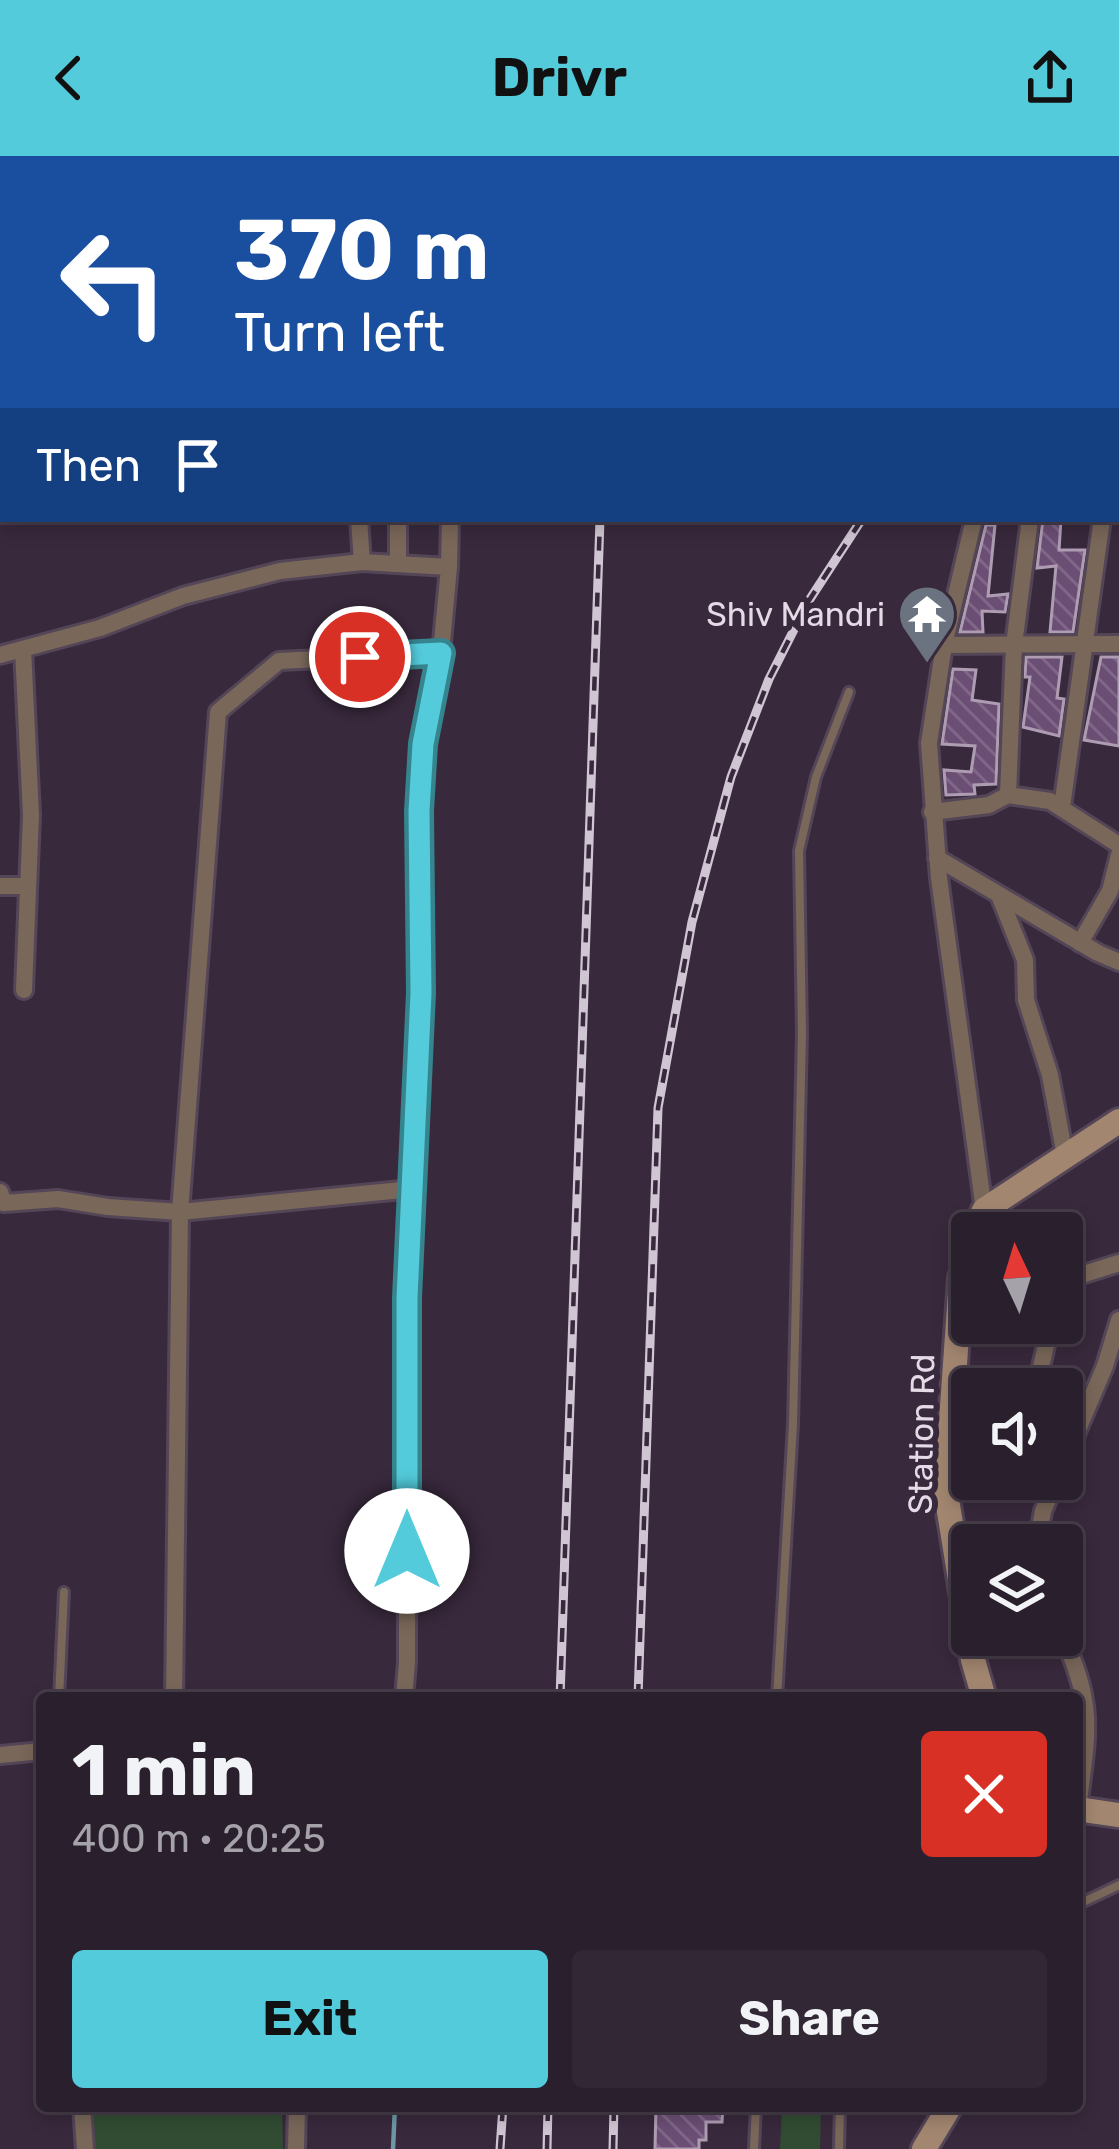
<!DOCTYPE html>
<meta charset="utf-8">
<style>
:root{--surface:#2a1f2d;--page:#322735;--text:#f1f3f6;--muted:#a5a2aa;--line:#463d49;--accent:#53cbdb}
body{margin:0;font-family:Rubik,sans-serif;background:var(--page);color:var(--text);height:100vh;display:flex;flex-direction:column;font-size:45px;white-space:nowrap}
*{box-sizing:border-box;margin:0}
p{font-size:39px;color:var(--muted)}
.icon{flex:none;width:66px;height:66px;fill:none;stroke:currentColor;stroke-width:2;stroke-linecap:round;stroke-linejoin:round}
.map{position:relative;flex:1;overflow:hidden}
.drawer{position:absolute;left:36px;top:1536px;width:1047px;height:420px;display:flex;flex-direction:column;background:var(--surface);border-radius:12px;box-shadow:0 6px 18px #0003,0 0 0 3px var(--line)}
.drawer>*{flex:none}
.banner{position:absolute;left:0px;top:0px;width:1119px;height:366px;box-shadow:0 6px 18px #0003,0 0 0 3px var(--line);background:#1a4fa0;color:#fff;overflow:hidden}
.needle{width:78px;rotate:356deg}
.controls{position:absolute;left:951px;top:1056px;display:grid;gap:24px}
.controls a{display:grid;place-items:center;width:132px;height:132px;border-radius:12px;background:var(--surface);box-shadow:0 6px 18px #0003,0 0 0 3px var(--line);font-size:60px}
.pin{position:absolute;display:grid;place-items:center;width:102px;height:102px;color:#fff;margin:-51px;border:6px solid #fff;border-radius:50%;box-shadow:0 3px 12px #0007}
.me{position:absolute;width:132px;margin:-66px;rotate:0deg;stroke-linejoin:round;filter:drop-shadow(0 0 9px #0008)}
.turn{display:flex;align-items:center;gap:42px;height:252px;padding:0 36px;font-size:54px}
.turn .icon{width:156px;height:156px;stroke-width:2.5}
.turn b{display:block;font-size:84px;line-height:102px}
.then{display:flex;align-items:center;height:114px;padding:0 36px;background:#0003;gap:24px;font-size:45px}
.round{display:grid;place-items:center;flex:none;width:126px;height:126px;border-radius:12px;background:var(--page)}
.headline{display:flex;align-items:center;justify-content:space-between;height:204px;padding:0 36px}
h1{font-size:72px;font-weight:700;line-height:90px}
.button{display:flex;gap:24px;margin-top:auto;padding:24px 36px}
.button a{flex:1;height:138px;border-radius:12px;background:var(--accent);color:#111;font-size:48px;font-weight:700;line-height:138px;text-align:center}
.button a+a{background:var(--page);color:var(--text)}
header{display:flex;justify-content:space-between;align-items:center;height:156px;padding:0 36px;background:var(--accent);color:#111;font-size:54px;font-weight:700}
.map>svg:first-child{display:block}
.park{fill:#314c33}
.lines{fill:none;stroke-linecap:round;stroke-linejoin:round}
.stream{stroke:#6d98a5;stroke-width:4.5}
.building{fill:url(#building-back-hatch);stroke:#ae9cb3;stroke-width:3}
.lane-casing{stroke:#544557;stroke-width:14}
.street-casing{stroke:#544557;stroke-width:22}
.secondary-casing{stroke:#544557;stroke-width:30}
.lane{stroke:#796759;stroke-width:8}
.street{stroke:#796759;stroke-width:16}
.secondary{stroke:#a28670;stroke-width:24}
.rail-casing{stroke:#d0c6d3;stroke-width:9}
.rail{stroke:#38293c;stroke-width:4.5;stroke-dasharray:14;stroke-linecap:butt}
.route-casing{stroke:#36848e;stroke-width:30}
.route{stroke:#53cbdb;stroke-width:21}
.labels{text-anchor:middle;stroke-width:12;stroke-linejoin:round;paint-order:stroke}
.poi-label{font-size:33px;fill:#e4dbe7;stroke:#38293c;text-anchor:end}
.street-label{font-size:33px;fill:#e4dbe7;stroke:#38293c}
</style>
<header><svg class="icon" aria-label="back" viewBox="0 0 24 24"><path d="M15 5l-7 7 7 7"/></svg>Drivr<svg class="icon" aria-label="share" viewBox="0 0 24 24"><path d="M12 15V3M7 8l5-5 5 5M5 13v7h14v-7"/></svg></header>
<div class="map">
<svg width="1119" height="1993" viewBox="0 0 1119 1993">
<defs>
<pattern id="building-back-hatch" width="6" height="6" patternUnits="userSpaceOnUse" patternTransform="scale(3)"><rect width="6" height="6" fill="#6b4e74"/><path d="M-1 5l2 2M0 0l6 6M5-1l2 2" fill="none" stroke="#806788"/></pattern>
</defs>
<rect width="100%" height="100%" fill="#38293c"/>
<g class="park">
<path d="M88,1950h194l1,43h-194z"/>
<path d="M782,1950h39l-1,43h-40z"/>
</g>
<g class="lines">
<path class="stream" d="M393,1993l2,-43"/>
</g>
<g class="building">
<path d="M1043,363l18,1 -2,30h26l-12,82h-23l6,-66 -19,2z"/>
<path d="M986,369h9l-7,71 20,-2 -3,18 -23,-1 1,21h-23z"/>
<path d="M1026,501h36l-5,41 7,1 -5,37 -36,-9 7,-50h-5z"/>
<path d="M1101,501h18v89l-35,-6z"/>
<path d="M953,513l23,1 -4,30 27,4 -3,80 -22,1 1,9 -29,1 -2,-25 27,2 4,-26 -33,-2z"/>
<path d="M656,1950h67l-1,16h-16v18h-7v9h-44z"/>
</g>
<g class="lines">
<defs>
<g id="lane">
<path d="M59,1542l5,-106"/>
<path d="M777,1542l16,-274 9,-390 -3,-183 17,-74 33,-85"/>
<path d="M1077,1749l42,-20"/>
<path d="M754,1993l2,-43"/>
<path d="M839,1993l1,-43"/>
</g>
<g id="street">
<path d="M229,0l1,3"/>
<path d="M408,3v-3"/>
<path d="M458,3v-3"/>
<path d="M1116,171l3,-3"/>
<path d="M359,363l3,43"/>
<path d="M974,363l-30,126 -15,98 10,135 45,332"/>
<path d="M1030,363l-16,126 -6,150 42,6 69,44"/>
<path d="M398,408v-45"/>
<path d="M449,411l1,-48"/>
<path d="M944,489l175,-1"/>
<path d="M23,493l8,166 -7,175"/>
<path d="M0,499l100,-27 83,-32 97,-25 82,-9 87,5 -8,86 -18,91 -4,67 2,182 -14,305v364l-3,36"/>
<path d="M1062,651l40,-288"/>
<path d="M932,656l57,-7 19,-10"/>
<path d="M937,702l161,95 21,9"/>
<path d="M0,730h28"/>
<path d="M999,739l26,65 1,40 24,75 15,81"/>
<path d="M1080,787l30,-52 9,-36"/>
<path d="M0,1036l4,11 54,-4 50,8 72,5 232,-23"/>
<path d="M1062,1125l57,-18"/>
<path d="M1036,1233l15,-66"/>
<path d="M1062,1311l43,-101 14,-46"/>
<path d="M1037,1389l6,-34 14,-32"/>
<path d="M1062,1479c34,72 25,98 16,174"/>
<path d="M174,1542l6,-486 38,-500 61,-51 162,-8"/>
<path d="M0,1599l42,-4"/>
<path d="M82,1950l3,43"/>
<path d="M296,1993l1,-43"/>
</g>
<g id="secondary">
<path d="M975,1077l9,-23 135,-89"/>
<path d="M972,1085l-11,37 -15,215 27,167 11,38"/>
<path d="M1077,1653l42,6"/>
<path d="M924,1993l26,-43"/>
</g>
</defs>
<use href="#lane" class="lane-casing"/>
<use href="#street" class="street-casing"/>
<use href="#secondary" class="secondary-casing"/>
<use href="#lane" class="lane"/>
<use href="#street" class="street"/>
<use href="#secondary" class="secondary"/>
<defs>
<g id="rail">
<path d="M613,3v-3"/>
<path d="M1116,62l3,-2"/>
<path d="M560,1542l40,-1179"/>
<path d="M638,1542l20,-590 34,-186 39,-145 38,-98 39,-77 54,-83"/>
<path d="M500,1993l3,-43"/>
<path d="M547,1993l1,-43"/>
<path d="M613,1993l1,-43"/>
</g>
</defs>
<use href="#rail" class="rail-casing"/>
<use href="#rail" class="rail"/>
</g>
<g class="lines">
<defs>
<path id="route" d="M360,501l81,-4 -18,91 -4,67 2,182 -14,305v253"/>
</defs>
<use href="#route" class="route-casing"/>
<use href="#route" class="route"/>
</g>
<defs>
<symbol id="temple-pin" viewBox="-11 -11 22 30"><path d="M0 17L-7.5 6A9.5 9.5 0 1 1 7.5 6Z" fill="#6b7280" stroke="#38293c"/><path d="M0-6L5-2H3V0L6.5 2.5H4V6H1.5V3h-3V6H-4V2.5H-6.5L-3 0V-2H-5Z" fill="#fff"/></symbol>
</defs>
<g fill-rule="evenodd">
<use href="#temple-pin" x="894" y="425" width="66" height="90"/>
</g>
<g class="labels">
<g class="poi-label">
<text x="885" y="470">Shiv Mandri</text>
</g>
<g class="street-label">
<text transform="translate(921 1278) rotate(-89)" y="12">Station Rd</text>
</g>
</g>
</svg>
<div class="controls">
<a><svg class="needle" viewBox="-14 -14 28 28"><path d="M0-13l5 13h-10z" fill="#e53935"/><path d="M0 13l5-13h-10z" fill="#a5a2aa"/></svg></a>
<a><svg class="icon" aria-label="sound" viewBox="0 0 24 24"><path d="M4 9h4l5-4v14l-5-4H4zM17 9q2 3 0 6"/></svg></a>
<a><svg class="icon" aria-label="layers" viewBox="0 0 24 24"><path d="M12 4l9 5-9 5-9-5zM3 14l9 5 9-5"/></svg></a>
</div>
<div class="pin" style="left:360px;top:501px;background:#d93025"><svg class="icon" aria-label="arrive" viewBox="0 0 24 24"><path d="M6 21V4h12l-3 4 3 4H6"/></svg></div>
<svg class="me" style="left:407px;top:1395px" viewBox="-20 -20 40 40"><circle r="19" fill="#fff"/><path d="M0-13L10 11 0 6-10 11z" fill="#53cbdb"/></svg>
<div class="banner">
<div class="turn"><svg class="icon" aria-label="left" viewBox="0 0 24 24"><path d="M17 20v-9H6M10 6l-5 5 5 5"/></svg><div><b>370 m</b>Turn left</div></div>
<div class="then">Then<svg class="icon" aria-label="arrive" viewBox="0 0 24 24"><path d="M6 21V4h12l-3 4 3 4H6"/></svg></div>
</div>
<section class="drawer">
<div class="headline"><div><h1>1 min</h1><p>400 m · 20:25</p></div><a class="round" style="background:#d93025;color:#fff"><svg class="icon" aria-label="close" viewBox="0 0 24 24"><path d="M6 6l12 12M18 6L6 18"/></svg></a></div>
<div class="button"><a>Exit</a><a>Share</a></div>
</section>
</div>
